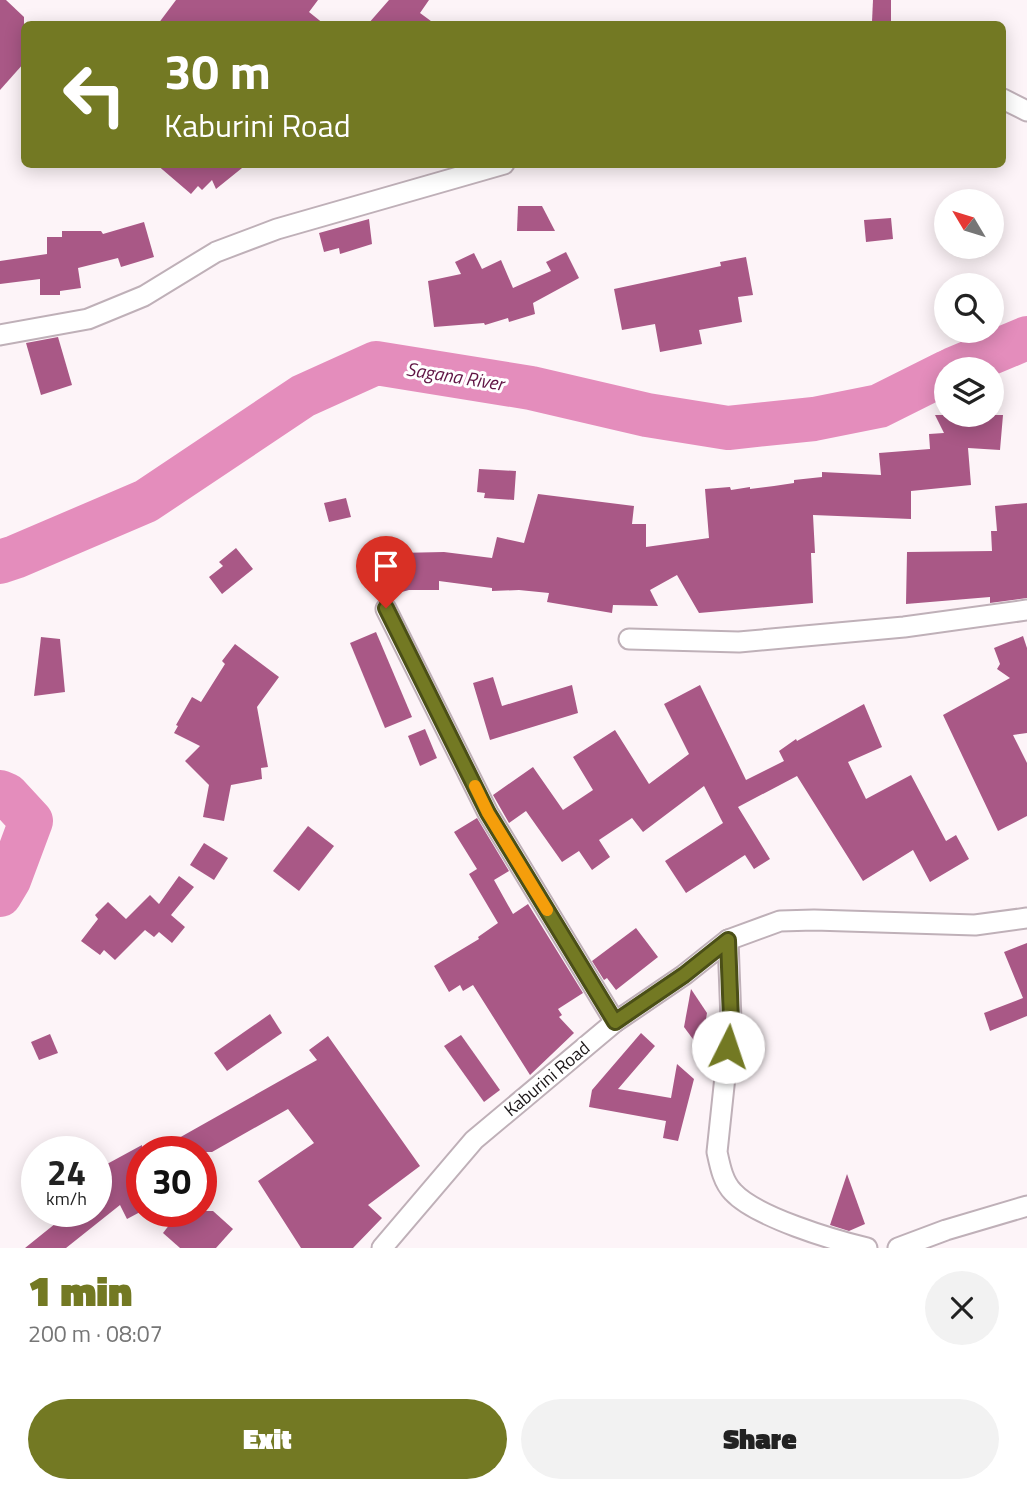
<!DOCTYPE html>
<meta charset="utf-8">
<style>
:root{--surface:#fff;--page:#f2f2f2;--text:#222;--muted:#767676;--accent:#737923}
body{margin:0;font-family:"Titillium Web",sans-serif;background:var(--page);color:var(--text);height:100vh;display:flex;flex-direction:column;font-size:26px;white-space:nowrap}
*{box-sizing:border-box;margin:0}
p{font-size:23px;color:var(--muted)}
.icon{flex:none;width:38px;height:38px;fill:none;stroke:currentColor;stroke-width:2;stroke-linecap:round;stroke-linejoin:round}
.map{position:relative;height:1248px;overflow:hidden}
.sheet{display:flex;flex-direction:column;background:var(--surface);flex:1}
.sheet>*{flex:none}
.hud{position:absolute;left:21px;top:21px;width:985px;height:147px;border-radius:10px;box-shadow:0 4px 18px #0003;background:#737923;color:#fff;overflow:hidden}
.needle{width:46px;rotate:308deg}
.fabs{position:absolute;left:934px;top:189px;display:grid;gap:14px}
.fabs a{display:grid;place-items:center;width:70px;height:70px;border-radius:50%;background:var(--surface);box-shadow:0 4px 18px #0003;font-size:35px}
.speed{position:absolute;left:21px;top:1136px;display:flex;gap:14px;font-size:35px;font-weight:700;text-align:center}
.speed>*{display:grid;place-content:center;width:91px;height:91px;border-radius:50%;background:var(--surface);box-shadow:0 4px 18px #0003;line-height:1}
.speed small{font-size:18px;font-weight:400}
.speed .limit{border:10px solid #d22;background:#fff;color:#111}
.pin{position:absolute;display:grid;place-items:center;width:60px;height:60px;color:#fff;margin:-72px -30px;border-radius:50% 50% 50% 0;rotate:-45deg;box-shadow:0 0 7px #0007}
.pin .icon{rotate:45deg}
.me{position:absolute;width:77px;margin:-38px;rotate:4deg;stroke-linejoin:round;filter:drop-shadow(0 0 5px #0008)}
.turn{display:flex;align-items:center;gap:24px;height:147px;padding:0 28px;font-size:32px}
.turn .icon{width:91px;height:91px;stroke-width:2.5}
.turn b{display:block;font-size:49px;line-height:60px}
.round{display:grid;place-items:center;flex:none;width:74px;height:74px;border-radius:37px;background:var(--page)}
.summary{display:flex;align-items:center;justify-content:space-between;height:119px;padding:0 28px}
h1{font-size:42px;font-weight:800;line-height:52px;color:var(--accent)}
.button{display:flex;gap:14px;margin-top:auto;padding:14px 28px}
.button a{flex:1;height:80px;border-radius:42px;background:var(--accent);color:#fff;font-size:28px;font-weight:800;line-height:80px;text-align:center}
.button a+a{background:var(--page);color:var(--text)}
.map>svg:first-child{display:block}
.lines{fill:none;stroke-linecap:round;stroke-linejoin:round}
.river{stroke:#e48dbc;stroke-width:44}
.building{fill:#a95886}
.minor-casing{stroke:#bfb0b8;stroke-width:23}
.minor{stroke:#fff;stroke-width:19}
.route-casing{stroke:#4b4f17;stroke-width:18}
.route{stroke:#737923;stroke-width:12}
.slow{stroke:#f59e0b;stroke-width:12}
.labels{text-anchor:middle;stroke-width:6;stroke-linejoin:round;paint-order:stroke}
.street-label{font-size:18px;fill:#1c1719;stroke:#fff}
.water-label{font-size:19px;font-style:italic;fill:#601444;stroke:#fff}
</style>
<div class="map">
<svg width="1027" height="1248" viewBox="0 0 1027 1248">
<rect width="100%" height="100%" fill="#fdf4f8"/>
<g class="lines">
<g class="river">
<path d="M953,369l74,-31"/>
<path d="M0,562l15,-5 131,-56 157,-105 73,-33 155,25 116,27 81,13 86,-9 65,-13 68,-34"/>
<path d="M0,792l7,3 24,26 -22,59 -9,15"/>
</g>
</g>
<g class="building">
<path d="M0,0h6l18,17v46l-24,27z"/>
<path d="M176,0h142l-9,12 15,12h-166z"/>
<path d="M389,0h40l-9,13 15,11h-67z"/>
<path d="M873,0h18v22h-19z"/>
<path d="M156,164h91l-31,25 -4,-9 -10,10 -4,-4 -7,8z"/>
<path d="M518,206h24l13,25h-38z"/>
<path d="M891,218l2,21 -27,3 -2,-22z"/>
<path d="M369,219l3,25 -32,10 -1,-6 -15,4 -5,-19z"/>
<path d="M144,222l10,35 -33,10 -3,-9 -40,10 3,20 -21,3v4h-20v-16l-40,5v-23l47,-7v-17h15v-6h39l2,3z"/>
<path d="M566,252l13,26 -46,25 2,11 -26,8 -1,-4 -23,7 -1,-2 -50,4 -6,-46 33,-7 -6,-12 19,-9 8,16 19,-9 12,28 38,-17 -5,-9z"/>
<path d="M746,257l7,38 -15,2 4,25 -43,8 3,14 -42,8 -5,-28 -33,6 -8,-41 107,-23 -1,-4z"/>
<path d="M58,337l14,48 -31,10 -15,-52z"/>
<path d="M935,415h68l-3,35 -32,-2 3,37 -60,6v28l-98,-4 2,38h-4l2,50 -114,10 -22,-38 -27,15 8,16 -45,-1 -1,8 -65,-11 2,-9 -30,-3 -27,1v-3l-53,-7v9h-30l-22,6 -9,-38 19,-1v-4l47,-1 48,6 5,-21 27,6 14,-49 96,12 -2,18h14v23l63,-9 -4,-49 25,-2 1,3 19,-3v2l24,-3 20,-3v-3l28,-3v-5l59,3 -2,-22 51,-4 -1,-15 15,-1z"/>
<path d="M479,469l37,2 -2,29 -30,-2 1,-5 -8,-1z"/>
<path d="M346,498l5,19 -22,5 -5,-19z"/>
<path d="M1027,503v95l-37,5v-6l-84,7 1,-52 85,-1 -1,-20h6l-2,-25z"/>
<path d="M236,548l17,21 -31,25 -13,-17 14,-11 -4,-4z"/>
<path d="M376,632l36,85 -27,11 -35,-85z"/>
<path d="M1023,636l4,12v85l-14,2 14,28v53l-29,15 -55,-116 67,-37 -13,-9 3,-5 -6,-16z"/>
<path d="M41,637l19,2 5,53 -31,4z"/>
<path d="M235,644l44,33 -22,30 11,60 -7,1 1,11 -31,6 -7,36 -21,-4 6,-32 -24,-24 15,-15 -26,-13 4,-7 -2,-1 16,-28 9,5 24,-38 -3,-3z"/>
<path d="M493,677l9,29 70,-21 6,28 -88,27 -17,-57z"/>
<path d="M700,685l46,95 38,-19 -5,-10 17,-12 1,2 67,-37 18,43 -34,15 18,37 45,-24 35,66 10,-6 13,24 -39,23 -17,-32 -50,31 -66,-105 -59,31 32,52 -16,10 -9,-14 -59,38 -21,-32 58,-38 -19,-37 -61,46 -11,-14 -33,22 11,17 -18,13 -13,-19 -17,11 -36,-51 -17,12 -16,-28 40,-28 30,43 30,-20 -20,-33 42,-27 34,54 40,-30 -25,-50z"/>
<path d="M425,729l12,29 -17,8 -12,-30z"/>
<path d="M477,818l32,53 -15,9 19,34 15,-10 55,89 -25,16 4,6 -3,2 15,16 -44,42 -57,-90 -10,6 -3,-6 -11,7 -15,-26 45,-27 -1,-2 20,-14 -29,-49 8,-5 -23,-37z"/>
<path d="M308,826l26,20 -35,45 -26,-20z"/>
<path d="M204,843l24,15 -14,22 -24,-15z"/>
<path d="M179,876l15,11 -23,28 14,12 -13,16 -13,-11 -5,5 -9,-7 -30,30 -11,-10 -4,5 -19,-14 17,-22 -3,-4 13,-13 18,17 24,-24 9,9z"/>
<path d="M636,928l22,29 -42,33 -9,-12 -3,2 -12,-19z"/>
<path d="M1027,943v73l-37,15 -6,-18 39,-15 -19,-46z"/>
<path d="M691,989l16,24 -6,37 -17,-23z"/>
<path d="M270,1014l12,19 -55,38 -13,-18z"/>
<path d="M641,1033l14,13 -37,43 53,9 6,-34 17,15 -16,62 -15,-3 3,-17 -77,-14 3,-17z"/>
<path d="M50,1034l8,19 -19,7 -8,-18z"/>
<path d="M461,1035l39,55 -16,12 -40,-56z"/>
<path d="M328,1036l92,130 -52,39 14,13 -29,30h-52l-43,-67 56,-38 -26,-34 -76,43h-58l163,-92 -8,-10z"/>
<path d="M142,1145v66l-15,8 -7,-14 -54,43h-41l46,-37h25v-41z"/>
<path d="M847,1174l18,50 -16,7 -19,-6z"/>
<path d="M180,1211h33l20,18 -17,19h-36l-17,-15z"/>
</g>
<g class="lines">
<defs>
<g id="minor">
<path d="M1003,99l24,12"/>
<path d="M0,335l88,-16 56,-23 72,-44 61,-23 227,-65"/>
<path d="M386,609l102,204 127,209"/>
<path d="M629,639l110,3 165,-15 123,-17"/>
<path d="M728,940l3,80 -14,132c3,14 6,30 16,40 23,25 100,48 134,56"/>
<path d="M382,1248l92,-108 141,-118 69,-47 44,-35 52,-19 34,-1 161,5 52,-7"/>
<path d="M898,1248l48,-18 81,-24"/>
</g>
</defs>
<use href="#minor" class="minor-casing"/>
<use href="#minor" class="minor"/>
</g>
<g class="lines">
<defs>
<path id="route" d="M386,608l102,205 127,209 69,-47 44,-35 3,80 -3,27"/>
</defs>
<use href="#route" class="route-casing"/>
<use href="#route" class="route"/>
<path class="slow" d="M475,786l13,27 59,97"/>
</g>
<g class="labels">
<g class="street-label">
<text transform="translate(547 1079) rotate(-40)" y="6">Kaburini Road</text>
</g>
<g class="water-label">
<text transform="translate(455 376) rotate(9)" y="7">Sagana River</text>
</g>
</g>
</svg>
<div class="fabs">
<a><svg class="needle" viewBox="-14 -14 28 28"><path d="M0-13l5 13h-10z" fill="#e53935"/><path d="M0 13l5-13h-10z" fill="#767676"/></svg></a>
<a><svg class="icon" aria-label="search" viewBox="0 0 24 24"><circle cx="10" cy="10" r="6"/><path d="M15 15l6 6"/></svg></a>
<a><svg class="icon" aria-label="layers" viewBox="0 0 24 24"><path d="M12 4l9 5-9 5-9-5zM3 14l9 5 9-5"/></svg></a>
</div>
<div class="speed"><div>24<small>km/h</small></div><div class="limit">30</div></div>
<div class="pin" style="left:386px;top:608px;background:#d93025"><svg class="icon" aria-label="arrive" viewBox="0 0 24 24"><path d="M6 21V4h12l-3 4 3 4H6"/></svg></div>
<svg class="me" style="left:728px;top:1047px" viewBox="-20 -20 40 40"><circle r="19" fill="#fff"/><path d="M0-13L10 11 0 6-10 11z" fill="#737923"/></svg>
<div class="hud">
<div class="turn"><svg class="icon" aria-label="left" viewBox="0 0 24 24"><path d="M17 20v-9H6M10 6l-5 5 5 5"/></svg><div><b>30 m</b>Kaburini Road</div></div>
</div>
</div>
<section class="sheet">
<div class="summary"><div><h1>1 min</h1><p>200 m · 08:07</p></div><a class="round"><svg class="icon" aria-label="close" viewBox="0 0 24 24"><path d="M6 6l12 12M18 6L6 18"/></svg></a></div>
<div class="button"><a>Exit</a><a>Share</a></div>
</section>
